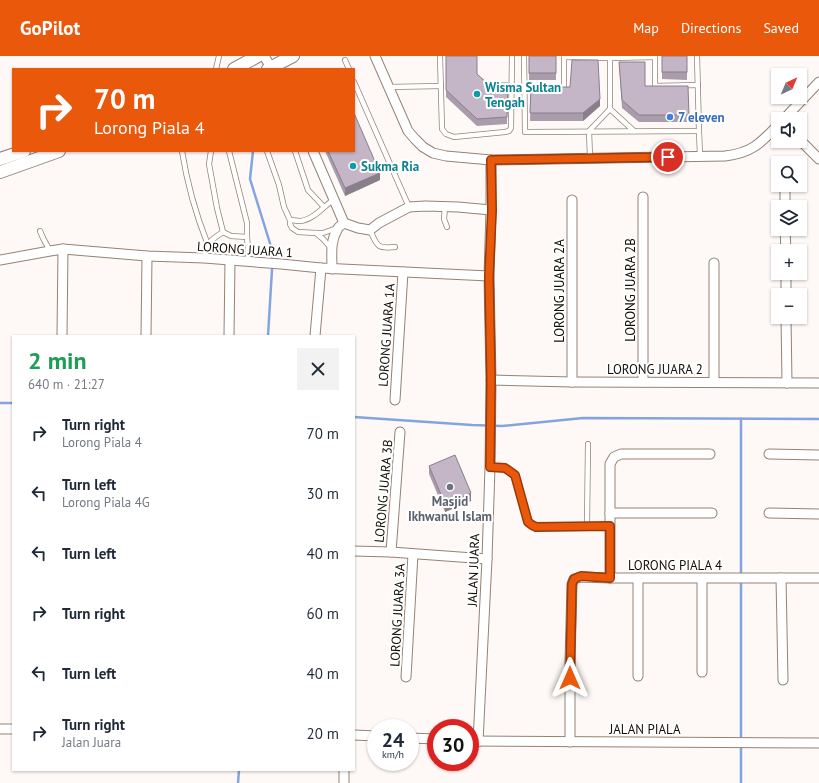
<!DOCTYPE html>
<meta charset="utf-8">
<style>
:root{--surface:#fff;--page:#f2f2f3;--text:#1f2937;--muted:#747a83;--accent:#ea580c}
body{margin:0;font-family:"PT Sans",sans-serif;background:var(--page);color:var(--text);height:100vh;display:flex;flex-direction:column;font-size:15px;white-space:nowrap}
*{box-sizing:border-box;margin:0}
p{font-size:13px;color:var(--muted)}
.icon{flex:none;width:22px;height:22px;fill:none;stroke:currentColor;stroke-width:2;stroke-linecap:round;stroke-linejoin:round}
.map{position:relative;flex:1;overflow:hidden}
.drawer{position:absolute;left:12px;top:279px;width:343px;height:436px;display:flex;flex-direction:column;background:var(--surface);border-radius:0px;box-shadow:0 1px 3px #0004}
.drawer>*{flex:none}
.guide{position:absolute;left:12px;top:12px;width:343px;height:84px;border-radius:0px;box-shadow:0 1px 3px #0004;background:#ea580c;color:#fff;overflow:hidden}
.needle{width:26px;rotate:44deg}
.tools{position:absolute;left:771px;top:12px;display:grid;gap:8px}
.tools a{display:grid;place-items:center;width:36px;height:36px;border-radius:0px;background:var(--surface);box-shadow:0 1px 3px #0004;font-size:20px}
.speed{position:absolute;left:367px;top:663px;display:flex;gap:8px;font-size:20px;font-weight:700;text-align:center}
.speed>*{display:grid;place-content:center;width:52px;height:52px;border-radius:50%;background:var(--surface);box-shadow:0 1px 3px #0004;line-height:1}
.speed small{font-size:10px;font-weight:400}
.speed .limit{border:6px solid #d22;background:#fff;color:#111}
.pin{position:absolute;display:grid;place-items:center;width:34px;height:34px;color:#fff;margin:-17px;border:2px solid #fff;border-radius:50%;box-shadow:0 1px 4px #0007}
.me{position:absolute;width:44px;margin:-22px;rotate:0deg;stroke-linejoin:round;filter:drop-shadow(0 0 3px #0008)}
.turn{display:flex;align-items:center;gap:14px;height:84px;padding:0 16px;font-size:18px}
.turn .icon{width:52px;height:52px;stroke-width:2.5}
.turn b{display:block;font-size:28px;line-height:34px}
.round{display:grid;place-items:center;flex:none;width:42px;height:42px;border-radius:0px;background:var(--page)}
.head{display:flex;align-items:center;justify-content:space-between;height:68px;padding:0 16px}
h1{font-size:24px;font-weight:700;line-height:30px;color:#1e9e55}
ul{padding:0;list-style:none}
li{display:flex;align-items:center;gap:12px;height:60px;padding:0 16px}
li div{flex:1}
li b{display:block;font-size:15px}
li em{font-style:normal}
header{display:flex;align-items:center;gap:24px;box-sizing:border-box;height:56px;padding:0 20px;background:var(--accent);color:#fff}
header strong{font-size:19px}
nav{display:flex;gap:22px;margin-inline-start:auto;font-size:14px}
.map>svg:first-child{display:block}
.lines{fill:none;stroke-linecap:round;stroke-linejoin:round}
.stream{stroke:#84a4df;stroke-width:2.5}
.lane-casing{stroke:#958275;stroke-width:6}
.street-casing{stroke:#958275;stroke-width:11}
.secondary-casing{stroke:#958275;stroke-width:14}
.lane{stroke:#fff;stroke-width:4.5}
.street{stroke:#fff;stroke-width:9}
.secondary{stroke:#fff;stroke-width:12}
.wall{fill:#a99cab}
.shaded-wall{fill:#897f8b}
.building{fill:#c4b5c7;stroke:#897f8b}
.route-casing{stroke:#983908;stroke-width:10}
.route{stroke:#ea580c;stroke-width:7}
.culture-dot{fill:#0f9aa8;stroke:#fff;stroke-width:1.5}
.shop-dot{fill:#3f7fe0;stroke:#fff;stroke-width:1.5}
.worship-dot{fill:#6b7280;stroke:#fff;stroke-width:1.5}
.labels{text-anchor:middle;stroke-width:4;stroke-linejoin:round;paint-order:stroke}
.culture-label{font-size:13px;font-weight:bold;fill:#0d838f;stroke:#fff;text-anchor:start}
.shop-label{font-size:13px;font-weight:bold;fill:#366cbe;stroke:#fff;text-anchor:start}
.street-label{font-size:13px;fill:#130d08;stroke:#fff}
.worship-label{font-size:13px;font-weight:bold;fill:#5b616d;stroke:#fff}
</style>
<header>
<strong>GoPilot</strong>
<nav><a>Map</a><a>Directions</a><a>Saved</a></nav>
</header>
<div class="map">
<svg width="819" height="727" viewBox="0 0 819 727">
<rect width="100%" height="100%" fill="#fef9f6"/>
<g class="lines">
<g class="stream">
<path d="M253,95l-3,28 23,74 -5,83"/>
<path d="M0,347h13"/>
<path d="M354,361l118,8 30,1 81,-8 236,1"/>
<path d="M741,685v-322"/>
<path d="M238,727l1,-13"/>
<path d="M741,727v-37"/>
</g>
<defs>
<g id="lane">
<path d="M440,0l2,73 4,5 8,3 51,-5 4,-1 2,-3 1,-72"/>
<path d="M524,0l1,76 174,-1 -2,-75"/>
<path d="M655,0v30l43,-1"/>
<path d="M564,1l46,1 45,-1"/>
<path d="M345,4l4,9"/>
<path d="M216,13l3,-13"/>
<path d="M354,26l55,125"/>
<path d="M388,31l53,-1"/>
<path d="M559,31h5v-31"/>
<path d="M610,53l24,22"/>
<path d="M699,75l1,25"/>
<path d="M182,95c5,32 14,64 26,94"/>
<path d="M211,95l-2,13 8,44 6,24"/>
<path d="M267,95l12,34 5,22 6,13v4l2,4 6,4 18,1h7l14,-5"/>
<path d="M295,95l13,39 16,17"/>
<path d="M590,101l-1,-26 21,-22v-53"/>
<path d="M445,151l-1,12 3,8"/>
<path d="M290,164c3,0 7,1 10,1 13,-1 23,-14 33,-21"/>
<path d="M370,174c7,16 7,19 25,17"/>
<path d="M40,175l3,7 7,13"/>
<path d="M316,177l7,6 8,9"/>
<path d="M247,181l1,12v12"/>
<path d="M204,202c4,-16 5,-17 19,-26l8,4 16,1v-14l-18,-72"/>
<path d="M490,411l15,1 10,7 13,47 9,5 50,-1h23"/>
<path d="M587,470l1,-82"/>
</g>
<g id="street">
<path d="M264,0l8,13"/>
<path d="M375,0l33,75 7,8 8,8 10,6 13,3 45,4 234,-4c26,-3 35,-12 53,-31"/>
<path d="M784,63l35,-37"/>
<path d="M800,84l19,19"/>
<path d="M313,95l31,72 14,5 12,2 9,-7 30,-16 16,-1 33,1 33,3"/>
<path d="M785,136v15"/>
<path d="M643,141v185"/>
<path d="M785,173l1,22"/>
<path d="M0,204l50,-9 13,-2 84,7 57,2 77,6 40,4 168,8"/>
<path d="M332,213c0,-14 -2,-27 5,-39 1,-3 4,-5 7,-7"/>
<path d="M786,217v22"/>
<path d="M786,261l1,66"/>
<path d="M62,280l1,-87"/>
<path d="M146,280l1,-80"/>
<path d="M229,280l1,-76"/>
<path d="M315,280l6,-68"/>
<path d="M491,324l81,2 247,1"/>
<path d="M572,326v-182"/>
<path d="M714,326v-119"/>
<path d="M395,344l8,-128"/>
<path d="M769,398l50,1"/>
<path d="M610,457h102"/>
<path d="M769,457l50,1"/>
<path d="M354,495l37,1 96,7"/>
<path d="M391,496l9,-120"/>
<path d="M610,522v-114l4,-7 7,-3h89"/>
<path d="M781,522l2,102"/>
<path d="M702,616v-93"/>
<path d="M638,620v-98"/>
<path d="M406,621l7,-123"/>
<path d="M0,673h13"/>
<path d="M354,679l22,1"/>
<path d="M410,682l26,1"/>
<path d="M470,685l349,2"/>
<path d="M478,686l9,-183 3,-92 1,-87 -2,-104 2,-66v-50"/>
<path d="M570,686v-80l2,-78 2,-5 7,-2 29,1h209"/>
<path d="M344,714v13"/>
</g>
<g id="secondary">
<path d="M234,13l24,-13"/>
<path d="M268,13l25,-13"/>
<path d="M0,103l24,-8"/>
<path d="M0,116l59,-21"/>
</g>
</defs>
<use href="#lane" class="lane-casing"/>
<use href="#street" class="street-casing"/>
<use href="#secondary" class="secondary-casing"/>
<use href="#lane" class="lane"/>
<use href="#street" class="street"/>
<use href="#secondary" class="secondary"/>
</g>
<g class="wall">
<path d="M446,0l31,18 10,9h21l-1,41 -30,2 -31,-29z"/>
<rect x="529" y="0" width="27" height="24"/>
<path d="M662,0h25v24l-25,-1z"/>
<path d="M619,6l26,24 44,29v7h-50l-17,-14z"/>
<path d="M531,31l69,19 -17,15h-53z"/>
<path d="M325,95h29l26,29 -35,16z"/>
<path d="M429,410l42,35 -26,11 -16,-38z"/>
</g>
<g class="shaded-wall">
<path d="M600,43v7l-17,15v-8z"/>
<path d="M380,117v7l-35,16v-8z"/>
<path d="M471,437v8l-26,11v-8z"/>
</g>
<g class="building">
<path d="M446,0h31v18l10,9h21l-1,34 -30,2 -31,-29z"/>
<rect x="529" y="0" width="27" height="17"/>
<rect x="662" y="0" width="25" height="16"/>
<path d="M572,4h26l2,39 -17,14h-53l1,-26h39z"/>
<path d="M619,6h26v24h43l1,29h-50l-17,-15z"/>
<path d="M354,57l26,60 -35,15 -17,-37h26z"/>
<path d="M455,399l16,38 -26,11 -16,-38z"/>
</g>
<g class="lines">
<defs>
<path id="route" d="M570,622l2,-94 2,-5 7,-3 29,2v-52l-74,1 -4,-2 -4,-3 -13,-47 -10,-7 -15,-1 1,-87 -2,-104 3,-66 -1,-50 177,-3"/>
</defs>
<use href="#route" class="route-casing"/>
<use href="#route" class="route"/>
</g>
<g class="culture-dot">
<circle cx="477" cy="38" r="4"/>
<circle cx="353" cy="110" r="4"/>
</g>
<circle class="shop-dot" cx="670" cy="61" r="4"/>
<circle class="worship-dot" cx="450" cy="431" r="4"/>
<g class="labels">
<g class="culture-label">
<text x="485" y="36">Wisma Sultan<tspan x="485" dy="15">Tengah</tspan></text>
<text x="361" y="115">Sukma Ria</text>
</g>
<g class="shop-label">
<text x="678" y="66">7 eleven</text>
</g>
<g class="street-label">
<text transform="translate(245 193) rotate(4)" y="5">LORONG JUARA 1</text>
<text transform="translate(630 234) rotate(-90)" y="5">LORONG JUARA 2B</text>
<text transform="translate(559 235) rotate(-90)" y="5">LORONG JUARA 2A</text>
<text transform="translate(386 279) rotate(-86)" y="5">LORONG JUARA 1A</text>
<text x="655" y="318">LORONG JUARA 2</text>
<text transform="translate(383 435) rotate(-85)" y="5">LORONG JUARA 3B</text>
<text x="675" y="514">LORONG PIALA 4</text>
<text transform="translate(473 514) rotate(-88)" y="5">JALAN JUARA</text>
<text transform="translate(397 559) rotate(-87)" y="5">LORONG JUARA 3A</text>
<text x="645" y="678">JALAN PIALA</text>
</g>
<g class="worship-label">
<text x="450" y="450">Masjid<tspan x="450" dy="15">Ikhwanul Islam</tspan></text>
</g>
</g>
</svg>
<div class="tools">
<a><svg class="needle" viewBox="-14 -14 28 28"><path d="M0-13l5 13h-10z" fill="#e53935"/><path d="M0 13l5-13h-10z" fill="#747a83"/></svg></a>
<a><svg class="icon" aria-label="sound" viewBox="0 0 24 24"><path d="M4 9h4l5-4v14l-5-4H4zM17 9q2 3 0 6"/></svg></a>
<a><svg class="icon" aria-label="search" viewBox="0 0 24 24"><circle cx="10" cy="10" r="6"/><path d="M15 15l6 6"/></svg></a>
<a><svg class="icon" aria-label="layers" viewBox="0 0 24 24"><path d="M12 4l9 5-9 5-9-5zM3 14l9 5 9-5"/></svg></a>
<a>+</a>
<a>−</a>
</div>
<div class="speed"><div>24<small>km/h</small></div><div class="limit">30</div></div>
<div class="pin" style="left:668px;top:101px;background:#d93025"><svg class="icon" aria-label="arrive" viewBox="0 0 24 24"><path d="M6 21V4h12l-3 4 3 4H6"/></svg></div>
<svg class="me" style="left:570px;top:622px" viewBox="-20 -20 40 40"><path d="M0-17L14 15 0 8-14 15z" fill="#ea580c" stroke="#fff" stroke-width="4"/></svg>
<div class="guide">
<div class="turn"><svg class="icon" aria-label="right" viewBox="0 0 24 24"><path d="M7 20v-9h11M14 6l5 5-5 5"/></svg><div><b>70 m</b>Lorong Piala 4</div></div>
</div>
<section class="drawer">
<div class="head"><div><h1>2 min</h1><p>640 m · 21:27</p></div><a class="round"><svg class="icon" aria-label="close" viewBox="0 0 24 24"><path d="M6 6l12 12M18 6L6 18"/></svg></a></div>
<ul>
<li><svg class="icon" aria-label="right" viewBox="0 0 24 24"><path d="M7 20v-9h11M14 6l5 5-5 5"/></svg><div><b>Turn right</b><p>Lorong Piala 4</p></div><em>70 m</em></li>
<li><svg class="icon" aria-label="left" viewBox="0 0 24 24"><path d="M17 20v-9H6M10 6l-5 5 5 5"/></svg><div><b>Turn left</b><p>Lorong Piala 4G</p></div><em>30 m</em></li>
<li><svg class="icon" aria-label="left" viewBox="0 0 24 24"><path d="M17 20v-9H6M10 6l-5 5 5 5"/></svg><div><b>Turn left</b></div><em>40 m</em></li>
<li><svg class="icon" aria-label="right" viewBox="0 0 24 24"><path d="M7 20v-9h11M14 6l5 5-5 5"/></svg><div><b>Turn right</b></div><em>60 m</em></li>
<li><svg class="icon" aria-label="left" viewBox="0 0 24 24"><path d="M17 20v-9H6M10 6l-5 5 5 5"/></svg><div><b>Turn left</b></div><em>40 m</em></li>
<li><svg class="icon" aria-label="right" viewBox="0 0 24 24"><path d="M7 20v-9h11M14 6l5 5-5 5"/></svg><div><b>Turn right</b><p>Jalan Juara</p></div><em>20 m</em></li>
</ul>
</section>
</div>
